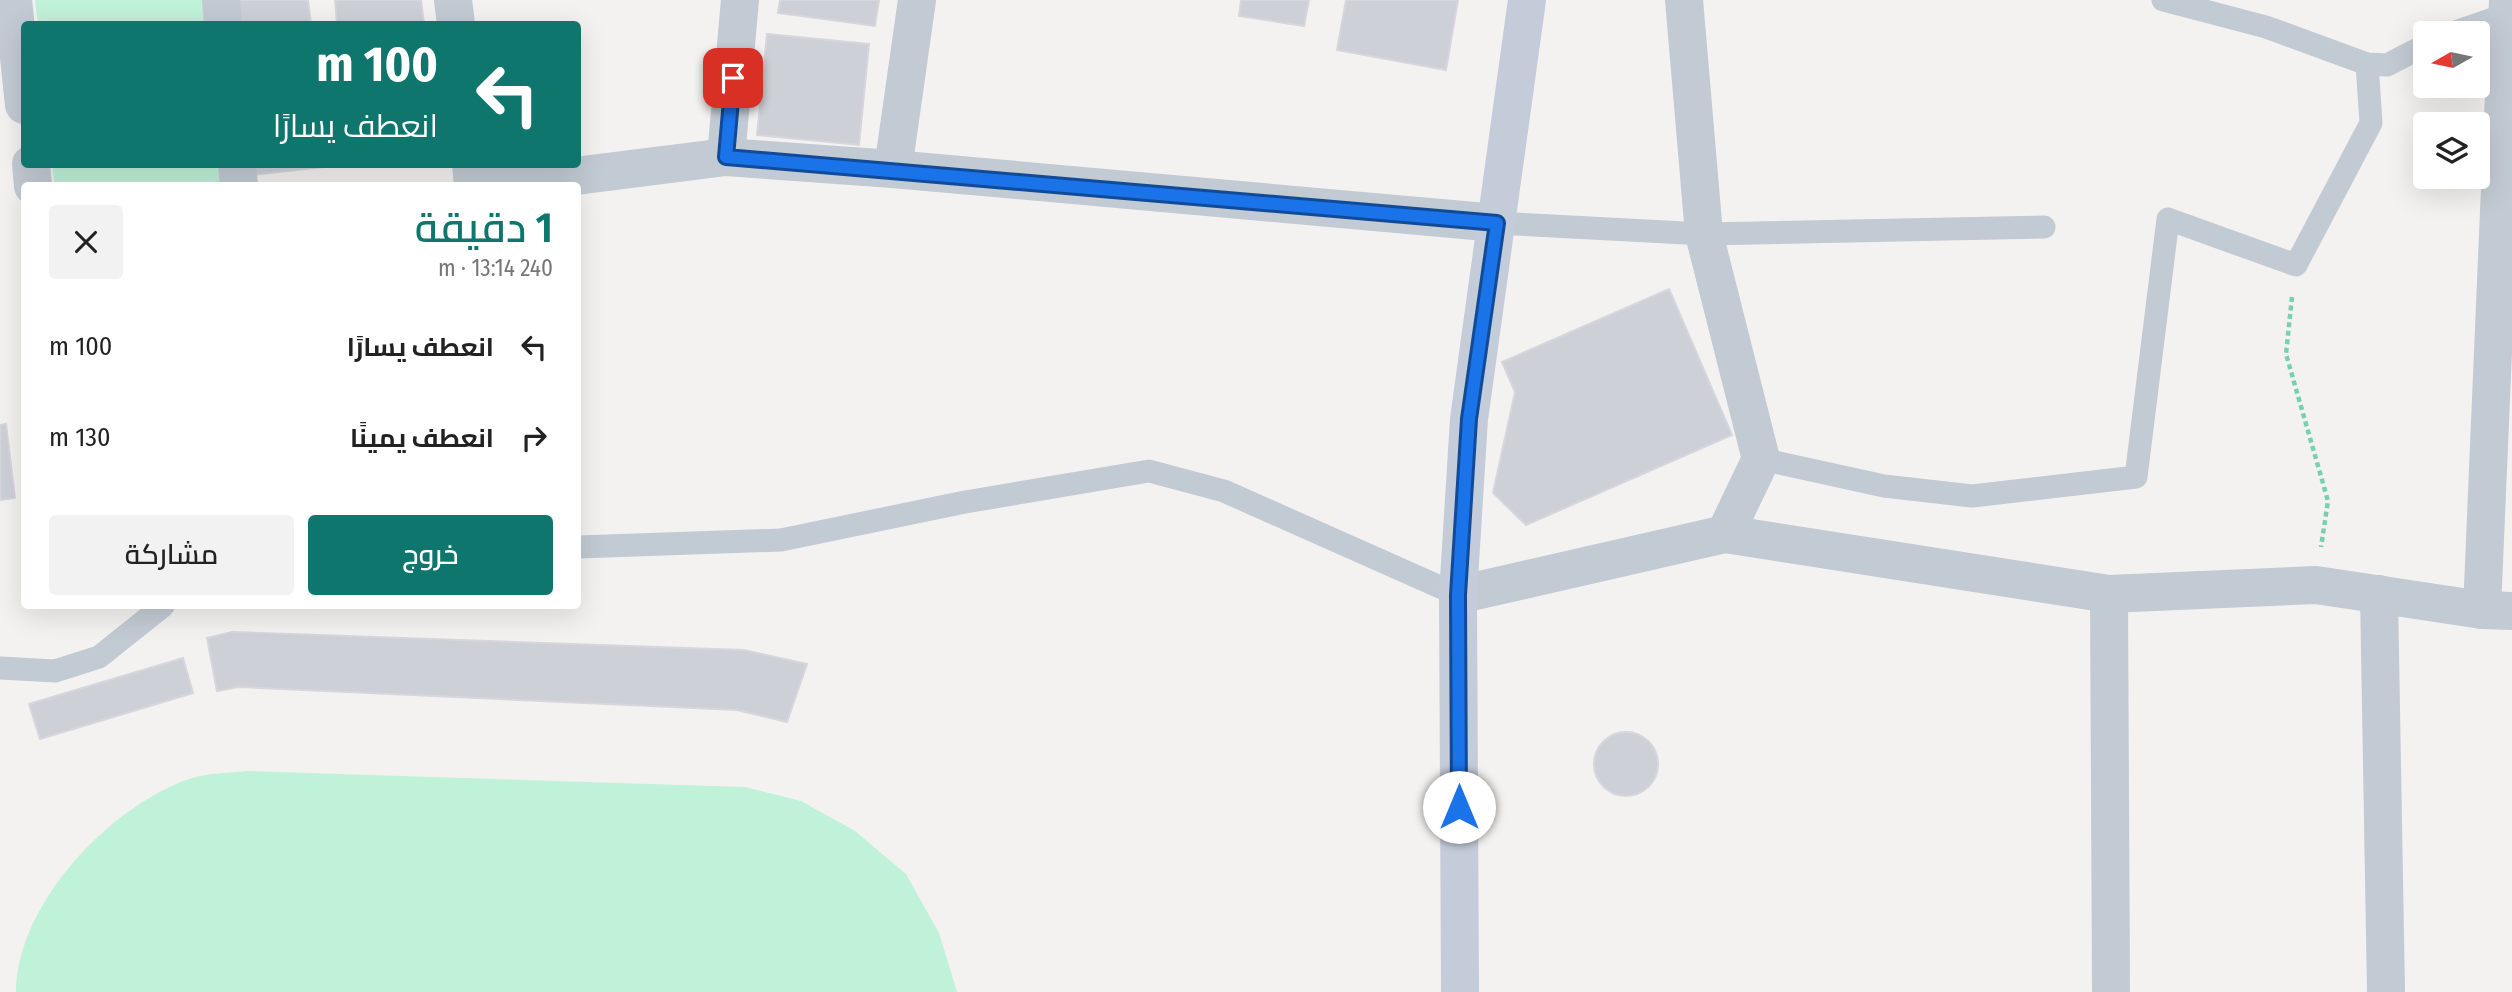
<!DOCTYPE html>
<html lang="ar">
<meta charset="utf-8">
<style>
:root{--surface:#fff;--page:#f2f2f2;--text:#222;--muted:#767676;--accent:#0f766e}
body{margin:0;font-family:"Fira Sans Condensed",Cairo,sans-serif;background:var(--page);color:var(--text);direction:rtl;height:100vh;display:flex;flex-direction:column;font-size:26px;white-space:nowrap}
*{box-sizing:border-box;margin:0}
p{font-size:23px;color:var(--muted)}
.icon{flex:none;width:38px;height:38px;fill:none;stroke:currentColor;stroke-width:2;stroke-linecap:round;stroke-linejoin:round}
.map{position:relative;flex:1;overflow:hidden;direction:ltr}
.side{position:absolute;left:21px;top:182px;width:560px;height:427px;display:flex;flex-direction:column;background:var(--surface);border-radius:7px;box-shadow:0 7px 28px #0002;direction:rtl}
.side>*{flex:none}
.guide{position:absolute;left:21px;top:21px;width:560px;height:147px;border-radius:7px;box-shadow:0 7px 28px #0002;direction:rtl;background:#0f766e;color:#fff;overflow:hidden}
.needle{width:46px;rotate:261deg}
.controls{position:absolute;left:2413px;top:21px;display:grid;gap:14px}
.controls a{display:grid;place-items:center;width:77px;height:77px;border-radius:7px;background:var(--surface);box-shadow:0 7px 28px #0002;font-size:35px}
.pin{position:absolute;display:grid;place-items:center;width:60px;height:60px;color:#fff;margin:-30px;border-radius:14px;box-shadow:0 4px 10px #0006}
.me{position:absolute;width:77px;margin:-38px;rotate:0deg;stroke-linejoin:round;filter:drop-shadow(0 0 5px #0008)}
.turn{display:flex;align-items:center;gap:24px;height:147px;padding:0 28px;font-size:32px}
.turn .icon{width:91px;height:91px;stroke-width:2.5}
.turn b{display:block;font-size:49px;line-height:60px}
.round{display:grid;place-items:center;flex:none;width:74px;height:74px;border-radius:7px;background:var(--page)}
.headline{display:flex;align-items:center;justify-content:space-between;height:119px;padding:0 28px}
h1{font-size:42px;font-weight:600;line-height:52px;color:var(--accent)}
.button{display:flex;gap:14px;margin-top:auto;padding:14px 28px}
.button a{flex:1;height:80px;border-radius:7px;background:var(--accent);color:#fff;font-size:28px;font-weight:600;line-height:80px;text-align:center}
.button a+a{background:var(--page);color:var(--text)}
ul{padding:0;list-style:none}
li{display:flex;align-items:center;gap:21px;height:91px;padding:0 28px}
li div{flex:1}
li b{display:block;font-size:26px}
li em{font-style:normal}
.map>svg:first-child{display:block}
.green{fill:#c0f1d9}
.building{fill:#cdd0d7;stroke:#d5d7dd;stroke-width:2}
.lines{fill:none;stroke-linecap:round;stroke-linejoin:round}
.path{stroke:#76d1af;stroke-width:4.5;stroke-dasharray:5 3.5;stroke-linecap:butt}
.lane{stroke:#c2cad3;stroke-width:23}
.street{stroke:#c2cad3;stroke-width:38}
.secondary{stroke:#c4ccda;stroke-width:38}
.route-casing{stroke:#114b97;stroke-width:18}
.route{stroke:#1a73e8;stroke-width:12}
</style>
<div class="map">
<svg width="2512" height="992" viewBox="0 0 2512 992">
<rect width="100%" height="100%" fill="#f4f2f1"/>
<g class="green">
<path d="M35,0h172l2,24h-171z"/>
<path d="M52,165h172l2,20h-171z"/>
<path d="M247,771l498,16 56,14 54,30 51,43 33,59 18,59h-941c1,-88 93,-185 173,-213 18,-6 40,-6 58,-8z"/>
</g>
<g class="building">
<path d="M235,0h73l3,24h-74z"/>
<path d="M335,0h86l3,24h-87z"/>
<path d="M780,0h99l-4,26 -97,-13z"/>
<path d="M1241,0h68l-5,26 -65,-10z"/>
<path d="M1346,0h112l-12,70 -109,-20z"/>
<path d="M767,34l102,10 -10,101 -102,-10z"/>
<path d="M251,164h100l-99,11z"/>
<path d="M1669,289l63,146 -206,90 -33,-32 22,-101 -13,-30z"/>
<path d="M6,424l9,74 -15,2v-75z"/>
<path d="M232,632l512,18 63,14 -20,58 -50,-12 -499,-23 -21,4 -10,-53z"/>
<path d="M183,658l10,35 -153,46 -11,-35z"/>
<circle cx="1626" cy="764" r="32"/>
</g>
<g class="lines">
<path class="path" d="M2292,297l-6,57 42,147 -7,46"/>
<g class="lane">
<path d="M2163,0l103,27 101,37 20,1 39,-20"/>
<path d="M2452,33l55,-19"/>
<path d="M1497,223l207,11 340,-7"/>
<path d="M1761,459l123,27 88,10 164,-19 32,-258 128,46 75,-142 -4,-59"/>
<path d="M578,547l203,-7 184,-38 184,-31 75,20 234,104"/>
<path d="M0,668l55,3 44,-14 64,-51"/>
</g>
<g class="street">
<path d="M13,0l11,105"/>
<path d="M221,0l2,24"/>
<path d="M453,0l3,24"/>
<path d="M1684,0l20,234 57,225 -36,75"/>
<path d="M726,157l14,-157"/>
<path d="M31,164l2,22"/>
<path d="M237,164l2,22"/>
<path d="M471,164l2,22"/>
<path d="M893,169l604,54"/>
<path d="M496,186l230,-29 167,12 24,-169"/>
<path d="M2109,594l2,398"/>
<path d="M2379,594l7,398"/>
<path d="M1458,595l267,-61 384,60 207,-9 166,25 30,1"/>
<path d="M2482,610l26,-610"/>
</g>
<path class="secondary" d="M1460,992l-2,-397 11,-176 58,-419"/>
</g>
<g class="lines">
<defs>
<path id="route" d="M733,78l-7,79 771,66 -28,196 -11,176 1,212"/>
</defs>
<use href="#route" class="route-casing"/>
<use href="#route" class="route"/>
</g>
</svg>
<div class="controls">
<a><svg class="needle" viewBox="-14 -14 28 28"><path d="M0-13l5 13h-10z" fill="#e53935"/><path d="M0 13l5-13h-10z" fill="#767676"/></svg></a>
<a><svg class="icon" aria-label="layers" viewBox="0 0 24 24"><path d="M12 4l9 5-9 5-9-5zM3 14l9 5 9-5"/></svg></a>
</div>
<div class="pin" style="left:733px;top:78px;background:#d93025"><svg class="icon" aria-label="arrive" viewBox="0 0 24 24"><path d="M6 21V4h12l-3 4 3 4H6"/></svg></div>
<svg class="me" style="left:1459px;top:807px" viewBox="-20 -20 40 40"><circle r="19" fill="#fff"/><path d="M0-13L10 11 0 6-10 11z" fill="#1a73e8"/></svg>
<div class="guide">
<div class="turn"><svg class="icon" aria-label="left" viewBox="0 0 24 24"><path d="M17 20v-9H6M10 6l-5 5 5 5"/></svg><div><b>100 m</b>انعطف يسارًا</div></div>
</div>
<section class="side">
<div class="headline"><div><h1>1 دقيقة</h1><p>240 m · 13:14</p></div><a class="round"><svg class="icon" aria-label="close" viewBox="0 0 24 24"><path d="M6 6l12 12M18 6L6 18"/></svg></a></div>
<ul>
<li><svg class="icon" aria-label="left" viewBox="0 0 24 24"><path d="M17 20v-9H6M10 6l-5 5 5 5"/></svg><div><b>انعطف يسارًا</b></div><em>100 m</em></li>
<li><svg class="icon" aria-label="right" viewBox="0 0 24 24"><path d="M7 20v-9h11M14 6l5 5-5 5"/></svg><div><b>انعطف يمينًا</b></div><em>130 m</em></li>
</ul>
<div class="button"><a>خروج</a><a>مشاركة</a></div>
</section>
</div>
